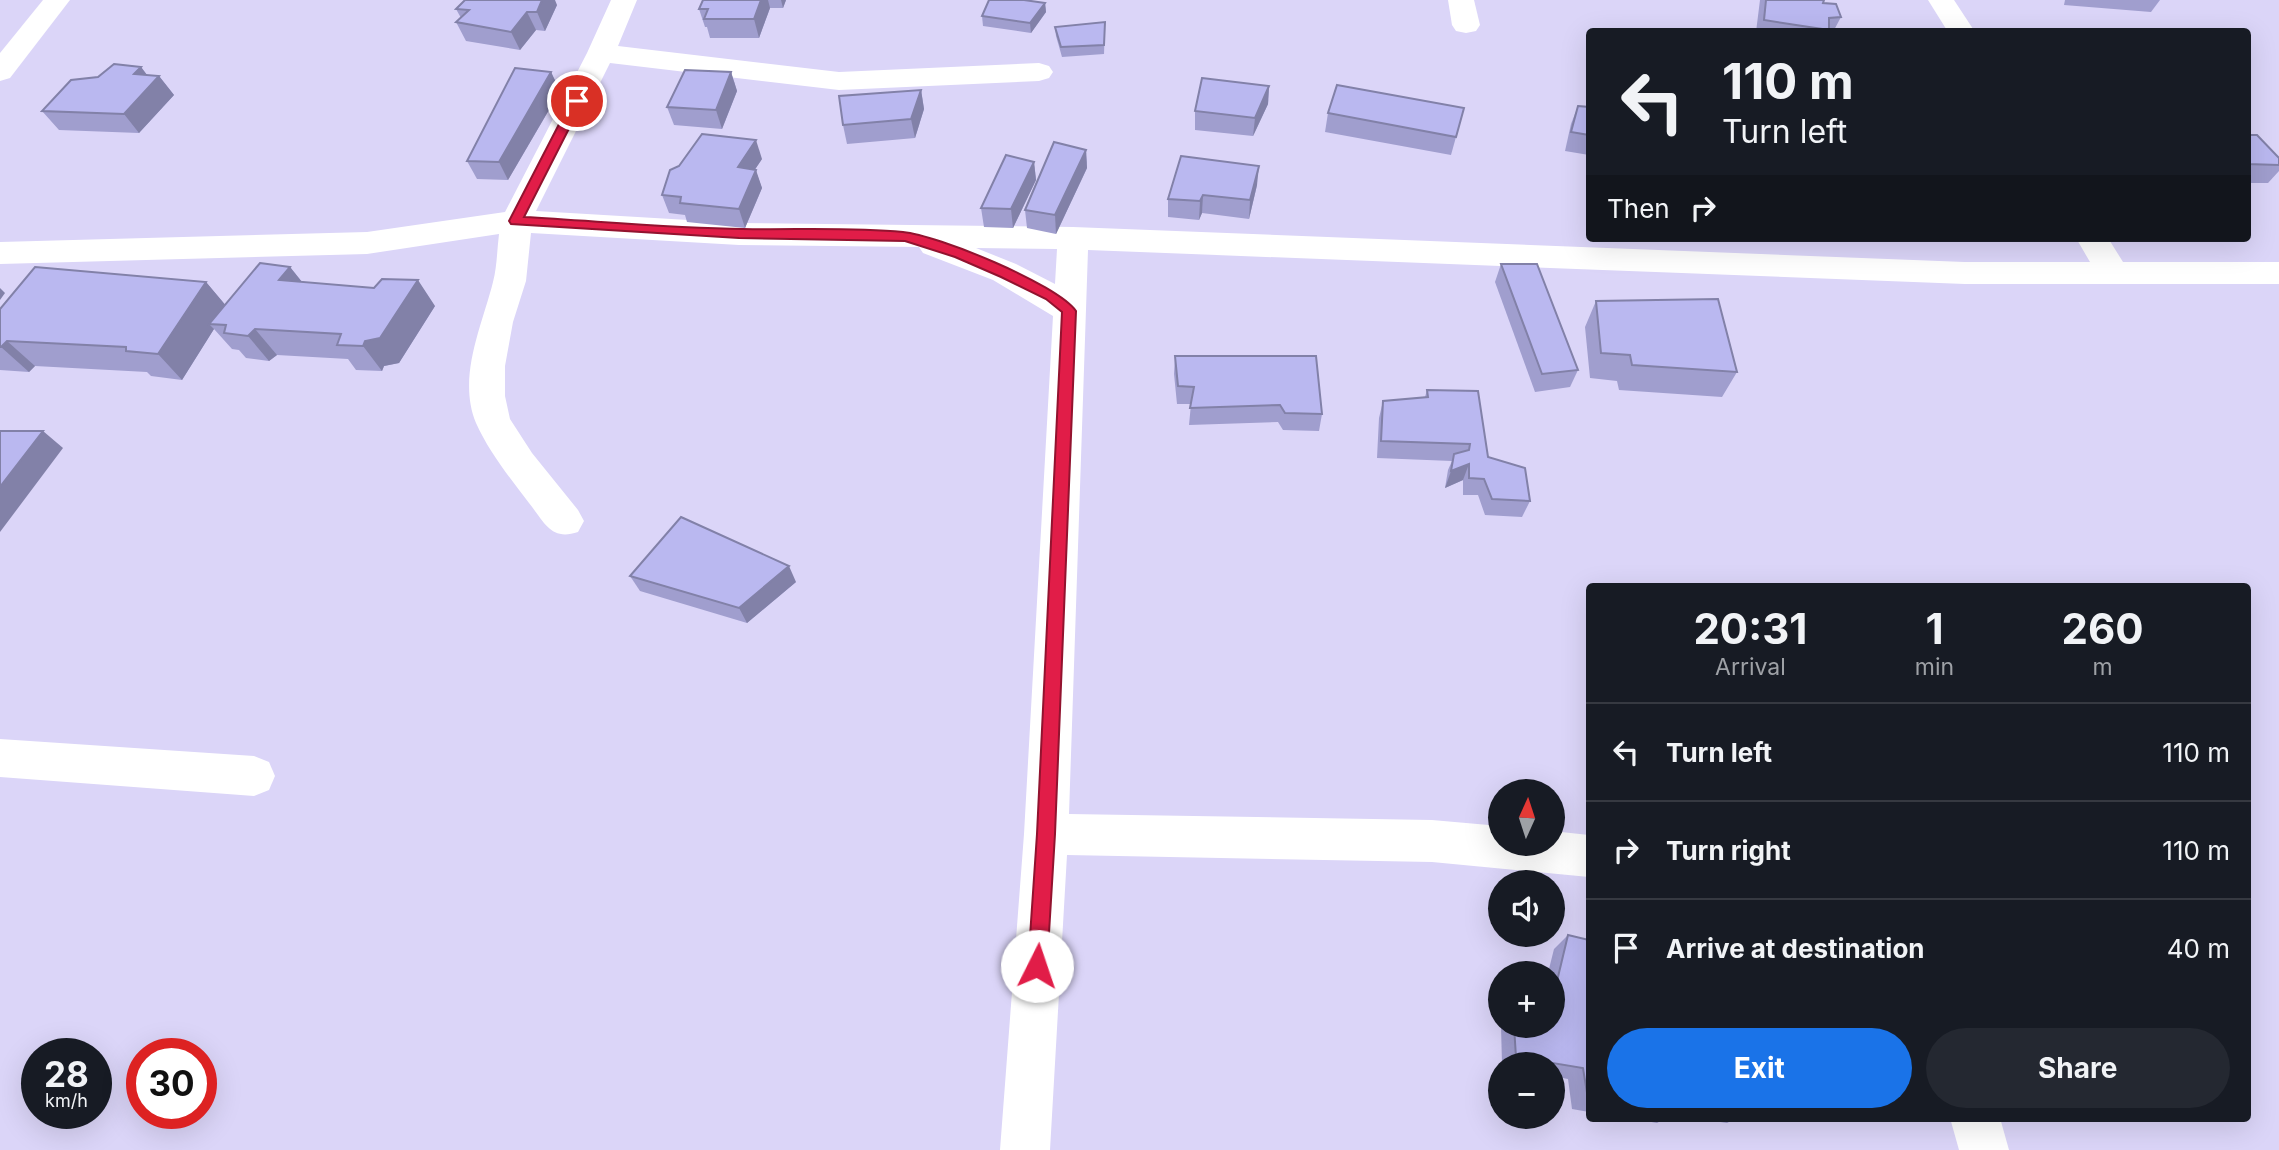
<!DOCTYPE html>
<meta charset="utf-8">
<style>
:root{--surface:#171b24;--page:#242831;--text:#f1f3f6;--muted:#9ea1a6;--line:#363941;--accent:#1a73e8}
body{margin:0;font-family:Inter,sans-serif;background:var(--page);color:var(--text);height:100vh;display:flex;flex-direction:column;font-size:26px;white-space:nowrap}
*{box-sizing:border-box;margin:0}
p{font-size:23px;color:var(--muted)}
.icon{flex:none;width:38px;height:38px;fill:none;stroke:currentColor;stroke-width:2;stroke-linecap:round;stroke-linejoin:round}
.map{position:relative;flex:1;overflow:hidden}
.sheet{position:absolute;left:1586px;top:583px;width:665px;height:539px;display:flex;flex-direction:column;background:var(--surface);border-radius:7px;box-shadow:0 7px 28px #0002}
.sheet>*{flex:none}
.hud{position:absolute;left:1586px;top:28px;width:665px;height:214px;border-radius:7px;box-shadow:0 7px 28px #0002;background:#171b24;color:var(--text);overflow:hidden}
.needle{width:46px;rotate:3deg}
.controls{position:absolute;left:1488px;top:779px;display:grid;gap:14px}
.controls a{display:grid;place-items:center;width:77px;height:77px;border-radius:50%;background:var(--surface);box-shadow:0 7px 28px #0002;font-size:35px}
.speed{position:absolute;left:21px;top:1038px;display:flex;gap:14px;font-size:35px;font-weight:700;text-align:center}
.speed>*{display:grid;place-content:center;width:91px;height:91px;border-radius:50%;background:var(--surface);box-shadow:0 7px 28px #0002;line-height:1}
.speed small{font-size:18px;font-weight:400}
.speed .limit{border:10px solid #d22;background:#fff;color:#111}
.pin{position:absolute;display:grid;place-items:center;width:60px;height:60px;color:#fff;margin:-30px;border:4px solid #fff;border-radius:50%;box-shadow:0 2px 7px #0007}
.me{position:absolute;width:77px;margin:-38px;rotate:4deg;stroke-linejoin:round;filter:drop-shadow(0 0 5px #0008)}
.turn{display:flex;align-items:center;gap:24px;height:147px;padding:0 21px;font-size:32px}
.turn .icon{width:91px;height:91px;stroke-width:2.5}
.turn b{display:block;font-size:49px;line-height:60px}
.then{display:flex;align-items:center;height:66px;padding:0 21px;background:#0003;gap:14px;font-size:26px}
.eta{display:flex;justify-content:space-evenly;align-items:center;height:119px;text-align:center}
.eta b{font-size:42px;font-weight:700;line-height:49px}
.button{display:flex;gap:14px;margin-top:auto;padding:14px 21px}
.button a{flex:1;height:80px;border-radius:42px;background:var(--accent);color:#fff;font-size:28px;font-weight:700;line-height:80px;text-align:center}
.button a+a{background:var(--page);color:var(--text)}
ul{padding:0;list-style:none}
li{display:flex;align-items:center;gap:21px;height:98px;padding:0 21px;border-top:2px solid var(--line)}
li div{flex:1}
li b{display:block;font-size:26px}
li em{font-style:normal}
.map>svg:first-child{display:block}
.residential{fill:#dbd5f8;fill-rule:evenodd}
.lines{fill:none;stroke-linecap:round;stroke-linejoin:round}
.minor{fill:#fff;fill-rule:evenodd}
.wall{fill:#a09ece}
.shaded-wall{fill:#8281a8}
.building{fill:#bab8f0;stroke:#8281a8;stroke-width:2}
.route{fill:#e11d48;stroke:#92132f;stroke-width:2}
</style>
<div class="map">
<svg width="2279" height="1150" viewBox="0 0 2279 1150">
<rect width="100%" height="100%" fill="#e7e0fc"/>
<path class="residential" d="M0,0h2279v1150h-2279zM1589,32h658v206h-658zM1589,586h658v532h-658zM1500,791h52v53h-52zM1500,882h52v52h-52zM1500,973h52v53h-52zM37,1054h59v59h-59zM142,1054h59v59h-59zM1500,1064h52v52h-52z"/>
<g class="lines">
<g class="minor">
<path d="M43,0h27l-60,78 -10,3v-28z"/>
<path d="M611,0h26l-19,46 221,26 200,-9 10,3 4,6 -4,6 -10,3 -200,9 -229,-27 -74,148 203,12 334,4 892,35h125l-14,-24h32l15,24h156v22h-314l-877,-34 -19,564 363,6 68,6v18h52v-13l37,4v42l-157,-15 -365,-7 -17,295h-50l24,-316 29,-518 -60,-36 -70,-27 -4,-6 -180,-2 -208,-12 -5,48 -13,41 -8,44v30l5,23 22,34 46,57 6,11 -6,11c-27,9 -33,-9 -49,-29 -19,-25 -40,-51 -53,-80 -19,-46 6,-97 17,-141 4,-15 4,-32 6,-48l-132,20 -367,10v-22l367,-10 138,-20 82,-159zM976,248l81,1 -2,35 -39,-20z"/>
<path d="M1448,0h26l6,25 -4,6 -10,2 -10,-2 -4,-6z"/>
<path d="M1928,0h26l21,32h-27z"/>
<path d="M0,739l254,17 15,6 6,14 -6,14 -15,6 -254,-19z"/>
<path d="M1950,1118h50l9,32h-50z"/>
</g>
</g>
<g class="wall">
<path d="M703,0h83l-3,8h-13l-11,30h-49l-3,-11h-2l-6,-18z"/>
<path d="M1760,0h64l-1,3 18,14 -8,15h-77z"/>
<path d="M2065,0h95l-9,12 -87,-7z"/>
<path d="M1045,3l1,9 -15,21 -48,-7 -1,-10z"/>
<path d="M557,5l-12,26 -9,-1 -16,20 -54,-9 -10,-19 5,-4 -5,-9z"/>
<path d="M1105,22l-1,32 -42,3 -6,-21 -1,-9z"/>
<path d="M141,67l6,8 12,1 15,19 -35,38 -80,-3 -17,-19 56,-34z"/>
<path d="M551,72l9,19 -52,89 -31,-1 -10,-18z"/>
<path d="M731,72l6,19 -15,38 -48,-4 -7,-18z"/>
<path d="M1269,86l-1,18 -15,32 -58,-6v-19z"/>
<path d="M921,90l3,19 -9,29 -68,6 -4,-19z"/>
<path d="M1578,106l11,1v48l-24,-4 6,-27z"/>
<path d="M1464,108l-13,47 -126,-23 3,-19z"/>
<path d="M2247,135l32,23v13l-11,12h-21z"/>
<path d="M1086,150l1,18 -31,66 -29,-6 -2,-18z"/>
<path d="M762,159l-7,10 7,19 -17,40 -58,-6 -2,-7 -16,-2 -7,-18z"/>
<path d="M1034,162l2,18 -23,48 -29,-1 -3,-19z"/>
<path d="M1257,185l-8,34 -47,-6 -3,7 -31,-3v-18z"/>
<path d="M1501,264l77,106 -8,17 -35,5 -40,-110z"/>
<path d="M290,267l12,15 133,24 -36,57 -15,3 -2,5 -26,-1 -8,-11 -71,-4 -8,6 -23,-3 -7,-8 -7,-1 -18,-20 -32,51 -31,-4 -4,-4 -112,-6 -6,6 -29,-2v-61l206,-27 19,23z"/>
<path d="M1596,301l141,71 -15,25 -103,-7 -2,-9 -27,-3 -5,-51z"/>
<path d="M1175,356l147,58 -3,17 -36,-1 -5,-8 -89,3 2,-21h-14l-3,-30z"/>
<path d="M1427,390l61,67 42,44 -8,16 -37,-2 -7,-20h-15v-15l-18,8 3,-18 4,-9 -75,-3 2,-40 4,-17 42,-4z"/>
<path d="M630,576l166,6 -49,41 -107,-32z"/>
<path d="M1568,935l21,5v172l-17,-3 -4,-30 -16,-3v-12h-50l-1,-38h51v-53h-4l6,-24z"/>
<path d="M1629,1118h37l-9,5z"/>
<path d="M1693,1118h44l-10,5z"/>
</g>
<g class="shaded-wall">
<path d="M542,0h13l2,5 -12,26 -8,-19z"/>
<path d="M761,0h7l2,8 -11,30 -5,-19z"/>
<path d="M781,0h5l-3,8z"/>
<path d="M1045,3l1,9 -15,21 -1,-10z"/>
<path d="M527,12l9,18 -16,20 -9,-18z"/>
<path d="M141,67l12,16 6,-7 15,19 -35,38 -15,-19 10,-40z"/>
<path d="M551,72l9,19 -52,89 -9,-18z"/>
<path d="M731,72l6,19 -15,38 -6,-19z"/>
<path d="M1269,86l-1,18 -15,32 2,-18z"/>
<path d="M921,90l3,19 -9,29 -4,-19z"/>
<path d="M756,140l6,19 -18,27 -6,-19z"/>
<path d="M1086,150l1,18 -31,66 -1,-19z"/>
<path d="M1034,162l2,18 -23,48 -2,-19z"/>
<path d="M1259,166l-2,19 -8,34 1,-19z"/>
<path d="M756,170l6,18 -17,40 -6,-19z"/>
<path d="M1203,195l-1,18 -3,7 1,-19z"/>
<path d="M290,267l20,25 -31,-12z"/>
<path d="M418,280l17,26 -36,57 -15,3 -2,5 -19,-25 2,-5z"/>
<path d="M206,282l22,26 -19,16 5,5 -32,51 -24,-26z"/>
<path d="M0,288l5,5 -5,7z"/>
<path d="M255,329l22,26 -8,6 -21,-25z"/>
<path d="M7,341l28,25 -6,6 -28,-25z"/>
<path d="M43,431l20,17 -63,84v-45z"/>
<path d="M1469,464l-6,16 -18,8 6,-17z"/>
<path d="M789,566l7,16 -49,41 -8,-15z"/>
</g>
<g class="building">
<path d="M465,0h77l-5,12h-10l-16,20 -55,-10 13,-12 -13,-1z"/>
<path d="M703,0h58l-7,19h-50l4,-10h-9z"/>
<path d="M989,0h35l21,3 -15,20 -48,-7z"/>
<path d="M1766,0h58l-1,3 13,1 5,13 -12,1v12l-65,-10z"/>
<path d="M1105,22l-1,23 -43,2 -6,-20z"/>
<path d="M114,64l27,3 -7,7 25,2 -35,38 -82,-3 29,-31 27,-3z"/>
<path d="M515,68l36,4 -52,90 -32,-1z"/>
<path d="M685,70l46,2 -15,38 -49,-3z"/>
<path d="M1202,78l67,8 -14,32 -60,-7z"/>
<path d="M1337,85l127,23 -8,29 -128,-24z"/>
<path d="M921,90l-10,29 -68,6 -4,-29z"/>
<path d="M1578,106l11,1v28l-18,-3z"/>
<path d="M702,134l54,6 -18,27 18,3 -17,39 -59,-6 1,-6 -19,-2 8,-25 9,-4z"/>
<path d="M2247,135h10l22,23v7l-32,-1z"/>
<path d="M1054,142l32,8 -31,65 -30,-5z"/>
<path d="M1006,155l28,7 -23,47 -30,-1z"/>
<path d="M1181,156l78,10 -9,34 -47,-5 -3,6 -32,-2z"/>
<path d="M260,263l30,4 -11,13 95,8 8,-9 36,1 -38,58 -15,3 -2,5 -26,-1 4,-11 -86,-5 -7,7 -24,-3 2,-8 -17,-1z"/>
<path d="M1501,264h36l41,106 -36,4z"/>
<path d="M35,267l171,15 -48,72 -32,-3v-4l-119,-6 -6,6h-1v-38z"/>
<path d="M1718,299l19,73 -105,-7 -2,-10 -29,-2 -5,-52z"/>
<path d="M1175,356h141l6,58 -37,-1 -5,-8 -90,3 4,-21 -16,-1z"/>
<path d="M1427,390l51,1 10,66 37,11 5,33 -38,-2 -8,-20 -15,-1v-14l-18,7 3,-17 15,-4 1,-6 -89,-3 2,-40 45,-4z"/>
<path d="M0,431h43l-43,56z"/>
<path d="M681,517l108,49 -50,42 -109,-32z"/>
<path d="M1568,935l21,5v159h-1l-5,-31 -67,-11 -2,-31h38v-24z"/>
</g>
<path class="route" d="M577,97l6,4 -59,116c73,4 146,11 219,12 53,1 107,-2 160,3 34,3 154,52 173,79l-21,523 -8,132 -3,6 -7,3 -6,-3 -3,-6 9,-132 25,-522 -16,-13 -45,-22 -46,-20 -50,-16 -166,-3 -228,-14 -2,-3 62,-120z"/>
</svg>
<div class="controls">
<a><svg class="needle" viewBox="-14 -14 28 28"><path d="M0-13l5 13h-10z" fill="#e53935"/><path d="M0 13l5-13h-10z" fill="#9ea1a6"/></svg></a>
<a><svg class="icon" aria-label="sound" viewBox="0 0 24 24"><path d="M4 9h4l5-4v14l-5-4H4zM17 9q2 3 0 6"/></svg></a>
<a>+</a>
<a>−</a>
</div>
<div class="speed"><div>28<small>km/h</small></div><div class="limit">30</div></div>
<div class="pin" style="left:577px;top:101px;background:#d93025"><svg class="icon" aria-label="arrive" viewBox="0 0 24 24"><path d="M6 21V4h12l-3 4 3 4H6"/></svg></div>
<svg class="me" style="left:1037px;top:966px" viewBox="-20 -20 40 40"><circle r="19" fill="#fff"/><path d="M0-13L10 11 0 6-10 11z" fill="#e11d48"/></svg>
<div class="hud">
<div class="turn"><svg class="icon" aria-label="left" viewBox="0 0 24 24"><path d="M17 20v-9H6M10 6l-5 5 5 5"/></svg><div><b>110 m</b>Turn left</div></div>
<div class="then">Then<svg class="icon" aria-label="right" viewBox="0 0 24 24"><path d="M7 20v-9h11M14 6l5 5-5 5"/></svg></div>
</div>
<section class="sheet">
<div class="eta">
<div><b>20:31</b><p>Arrival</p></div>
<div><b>1</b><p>min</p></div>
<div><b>260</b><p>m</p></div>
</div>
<ul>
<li><svg class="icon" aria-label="left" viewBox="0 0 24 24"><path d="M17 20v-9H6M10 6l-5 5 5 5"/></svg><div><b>Turn left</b></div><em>110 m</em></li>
<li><svg class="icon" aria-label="right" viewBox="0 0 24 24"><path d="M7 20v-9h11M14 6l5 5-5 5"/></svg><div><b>Turn right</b></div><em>110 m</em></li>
<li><svg class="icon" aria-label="arrive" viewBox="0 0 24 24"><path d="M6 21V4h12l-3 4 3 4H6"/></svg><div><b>Arrive at destination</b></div><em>40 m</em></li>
</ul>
<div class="button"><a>Exit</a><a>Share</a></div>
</section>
</div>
